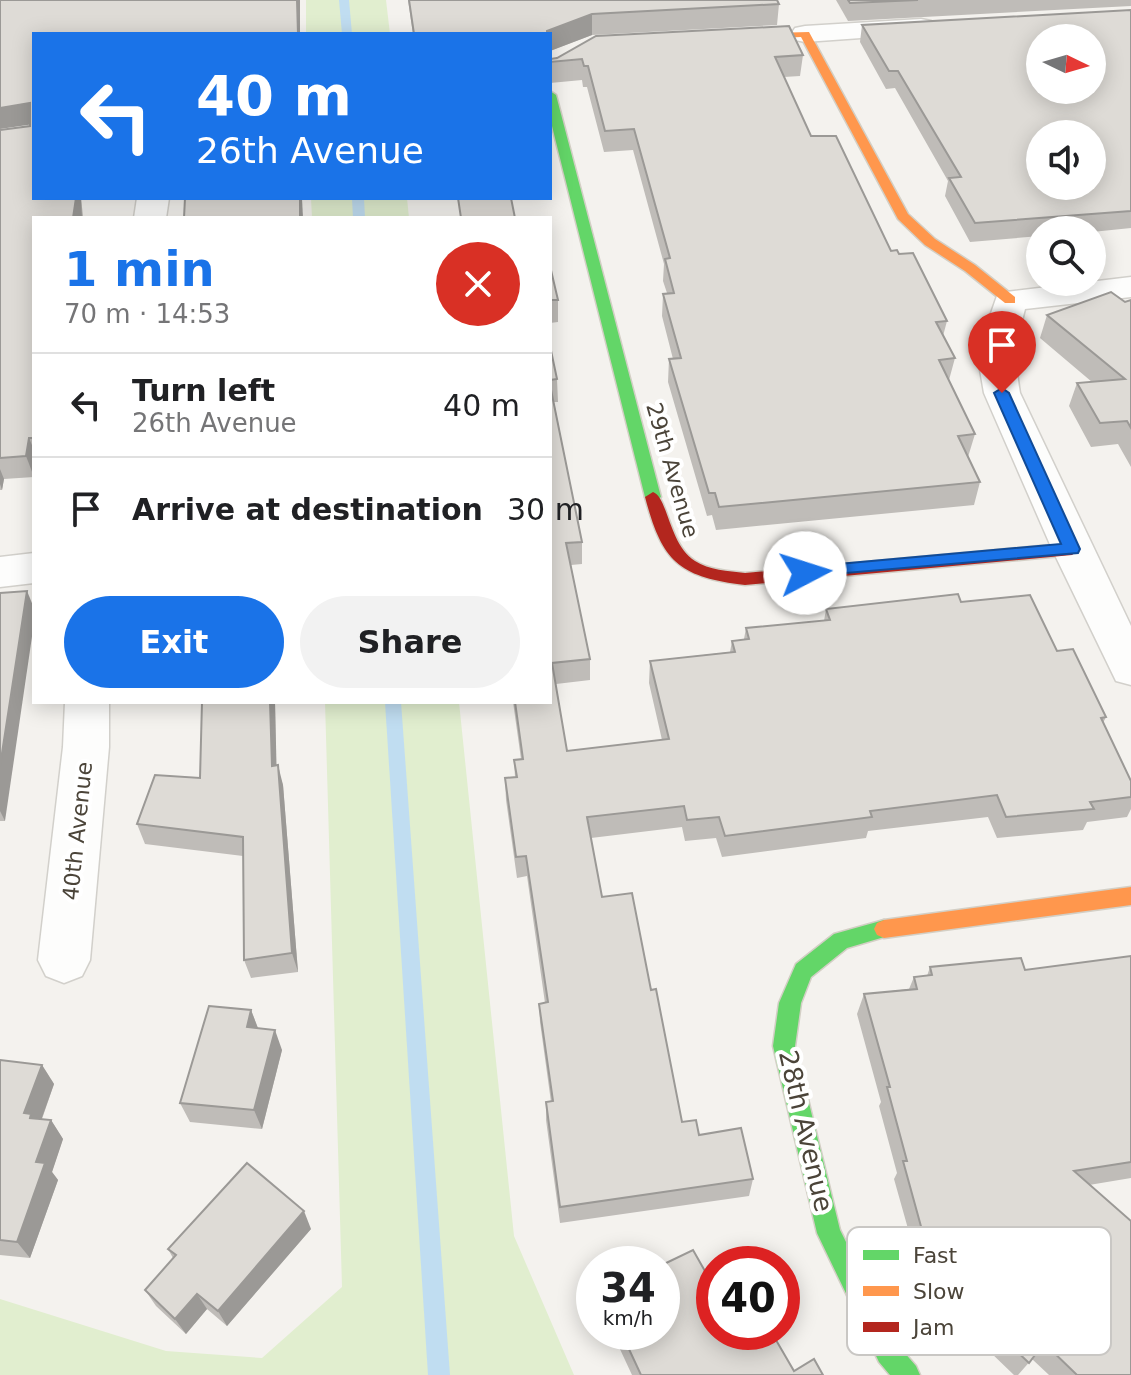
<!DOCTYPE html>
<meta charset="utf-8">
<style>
:root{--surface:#fff;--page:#f2f2f2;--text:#202124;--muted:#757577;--line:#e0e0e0;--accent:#1a73e8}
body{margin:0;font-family:"DejaVu Sans",sans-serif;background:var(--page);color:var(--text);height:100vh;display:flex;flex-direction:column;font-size:30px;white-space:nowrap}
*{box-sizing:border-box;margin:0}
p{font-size:26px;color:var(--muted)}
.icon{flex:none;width:44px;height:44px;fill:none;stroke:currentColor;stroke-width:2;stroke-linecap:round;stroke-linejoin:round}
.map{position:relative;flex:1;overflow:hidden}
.side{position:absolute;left:32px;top:216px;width:520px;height:488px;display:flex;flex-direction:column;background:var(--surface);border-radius:0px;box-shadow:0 4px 20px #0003}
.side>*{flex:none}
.hud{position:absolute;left:32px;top:32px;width:520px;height:168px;border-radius:0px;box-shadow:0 4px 20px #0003;background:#1a73e8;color:#fff;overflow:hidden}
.needle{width:52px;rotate:95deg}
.fabs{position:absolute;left:1026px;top:24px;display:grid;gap:16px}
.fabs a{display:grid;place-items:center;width:80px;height:80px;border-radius:50%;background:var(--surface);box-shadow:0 4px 20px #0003;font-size:40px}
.speed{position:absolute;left:576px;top:1246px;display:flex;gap:16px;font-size:40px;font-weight:700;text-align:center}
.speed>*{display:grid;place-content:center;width:104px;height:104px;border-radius:50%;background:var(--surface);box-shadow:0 4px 20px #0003;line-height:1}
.speed small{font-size:20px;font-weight:400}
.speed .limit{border:12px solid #d22;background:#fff;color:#111}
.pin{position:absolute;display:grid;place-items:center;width:68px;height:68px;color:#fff;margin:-82px -34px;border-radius:50% 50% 50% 0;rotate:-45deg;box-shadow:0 0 8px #0007}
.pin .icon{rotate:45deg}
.me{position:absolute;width:88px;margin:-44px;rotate:85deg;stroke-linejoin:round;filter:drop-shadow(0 0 6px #0008)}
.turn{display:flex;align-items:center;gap:28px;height:168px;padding:0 32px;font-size:36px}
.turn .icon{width:104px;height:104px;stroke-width:2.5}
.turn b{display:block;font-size:56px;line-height:68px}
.round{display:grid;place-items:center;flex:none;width:84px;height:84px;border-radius:42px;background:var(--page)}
.overview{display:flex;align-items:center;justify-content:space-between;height:136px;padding:0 32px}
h1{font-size:48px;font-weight:800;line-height:60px;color:var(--accent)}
.cta{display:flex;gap:16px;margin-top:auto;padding:16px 32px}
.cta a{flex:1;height:92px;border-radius:48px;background:var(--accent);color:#fff;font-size:32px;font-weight:800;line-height:92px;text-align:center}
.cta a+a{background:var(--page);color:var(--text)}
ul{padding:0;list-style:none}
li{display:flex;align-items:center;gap:24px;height:104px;padding:0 32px;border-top:2px solid var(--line)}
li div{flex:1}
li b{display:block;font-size:30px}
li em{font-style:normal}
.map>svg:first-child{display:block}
.green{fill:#e1eecf}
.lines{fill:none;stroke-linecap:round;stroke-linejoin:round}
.stream{fill:#c0ddf1;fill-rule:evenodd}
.street-casing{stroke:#d2d0cb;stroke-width:3}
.fast-casing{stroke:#d3cfc5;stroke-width:3}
.slow-casing{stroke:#d3cfc5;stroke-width:3}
.jam-casing{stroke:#d3cfc5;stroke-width:3}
.street{fill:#fdfdfc;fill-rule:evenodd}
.fast{fill:#63d668;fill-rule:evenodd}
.slow{fill:#ff974d;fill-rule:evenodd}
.jam{fill:#b3261e;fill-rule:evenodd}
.wall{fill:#bfbcb8}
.shaded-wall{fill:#9b9996}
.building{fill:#dedbd6;stroke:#9b9996;stroke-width:2;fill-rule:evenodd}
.route{fill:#1a73e8;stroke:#114b97;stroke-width:2}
.labels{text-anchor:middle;stroke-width:8;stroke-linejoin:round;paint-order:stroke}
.street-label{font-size:22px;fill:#4b4439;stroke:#fff}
.near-street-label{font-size:26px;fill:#4b4439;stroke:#fff}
.key{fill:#fff;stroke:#c9c7c4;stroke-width:2}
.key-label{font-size:22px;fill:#4b4439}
</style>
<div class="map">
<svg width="1131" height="1375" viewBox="0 0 1131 1375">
<rect width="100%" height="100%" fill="#f4f2ee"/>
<g class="green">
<path d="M306,0h80l4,34h-84z"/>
<path d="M311,198h96l2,20h-97z"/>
<path d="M325,702h134l55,534 60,139h-574v-76l166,52 96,7 80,-71z"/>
</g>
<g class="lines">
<g class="stream">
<path d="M339,0h10l3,34h-10z"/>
<path d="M352,198h12l1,20h-12z"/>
<path d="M385,702h16l49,673h-22z"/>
</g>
<defs>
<g id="street">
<path d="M921,19l10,2 3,6 -3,6 -126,9 -10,-2 -4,-6 4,-6 10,-2z"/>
<path d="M137,198h32l-3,20h-32z"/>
<path d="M1131,277v20l-106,12c-8,30 -11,53 -5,84l111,233v59l-15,-4 -64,-132 -68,-156 -5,-29 3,-25 16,-46z"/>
<path d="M34,553v30l-34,4v-30z"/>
<path d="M65,702h44v45l-19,213 -8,16 -18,7 -18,-7 -8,-16 25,-213z"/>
</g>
<g id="fast">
<path d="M550,91l6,4 105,402 -8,5 -8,-5 -95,-379z"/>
<path d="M884,920l7,3 3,6 -3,6 -44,13 -36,29 -10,26 -6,43 45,184 57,114 19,22 4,9h-30l-11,-13 -62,-129 -44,-187 6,-43 17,-39 38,-30z"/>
</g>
<g id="slow">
<path d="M809,32l99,182 27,25 40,26 40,32v6h-10l-40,-32 -40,-26 -27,-26 -97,-182 -66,3 -6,-3 6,-3z"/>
<path d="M1131,887v18l-247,33 -7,-3 -3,-6 3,-6 7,-3z"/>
</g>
<path id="jam" d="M653,492c15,5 16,53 42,69 14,9 33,10 50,12l327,-30 8,6 -8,6 -327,30c-67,-8 -83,-24 -100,-88z"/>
</defs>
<use href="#street" class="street-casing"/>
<use href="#fast" class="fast-casing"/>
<use href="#slow" class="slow-casing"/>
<use href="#jam" class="jam-casing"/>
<use href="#street" class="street"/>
<use href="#fast" class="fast"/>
<use href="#slow" class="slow"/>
<use href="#jam" class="jam"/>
</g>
<g class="wall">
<path d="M0,0h300v34h-266v164h47l2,18 -49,2v259l-30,2 -2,11h-2v-360l30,-4z"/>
<path d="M408,0h369l2,4 -2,21 -185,10 -42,16v-17h-137z"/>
<path d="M836,0h295v6l-283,15z"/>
<path d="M1131,10v218l-39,4v-2h-52v6l-70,6 -25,-46 3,-15 -53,-93 -9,1 -26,-47 2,-17z"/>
<path d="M803,55l-3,21 -16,1 27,59 80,115 56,70 -4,15 12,22 -6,22 26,54 -7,23 12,25 -6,23 -258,25 -4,-15 -5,1 -39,-134 1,-23h4l-11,-43 1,-22 4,-1 -4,-12 1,-17 -31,-114 -29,2 -17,-65h-4l-1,-7 -32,3v-24z"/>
<path d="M550,266l8,34v22l-8,1z"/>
<path d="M1131,300v167l-13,-23 -27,3 -22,-41 8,-23 15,-1 -52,-44 7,-23 78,-13z"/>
<path d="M550,346l7,33 1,23h-4l28,140v22l-11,1 19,94v21l-34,4 11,67 95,-11 -13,-57 1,-22 80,-9 2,-11 12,-2 2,-11 78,-7 2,-12 135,-7 96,49 49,66 -3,6 28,58v28l-4,8 -40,5 -4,8 -86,8 -9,-21 -120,14 -2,7 -144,19 -6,-19 -31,3 -3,-14 -91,11 11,59 49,93 31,132 71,57 -4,17 -189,27 -14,-103v-18h5l-11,-80 -1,-18 6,-1 -18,-127 -10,2 -11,-78 -1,-22 10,-1 -1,-17 7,-1 -8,-57h37z"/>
<path d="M0,593l5,228h-5z"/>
<path d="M202,702h73l1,63 7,20 15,187 -47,6 -7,-18 -1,-104 -98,-12 -8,-20 63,-46z"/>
<path d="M1131,956v222l-42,7 42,190h-82l-17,-16 -14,16h-4l-76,-73 -5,3 -26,-43 7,-12 -20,-71 3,-6 -18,-67 2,-4 -24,-88 7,-20 45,-5 5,-12 13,-1 3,-9 95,3z"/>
<path d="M251,1010l7,18 24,22 -20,79 -72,-7 -10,-19z"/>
<path d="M0,1060l42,5 12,19 -12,35 9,1 12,19 -11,33 6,8 -28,78 -30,-3z"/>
<path d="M311,1229l-84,97 -20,-17 -21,25 -30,-28 -11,-16 28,-32 -5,-9z"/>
<path d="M714,1287l80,84 29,4h-191l-20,-43h50z"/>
</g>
<g class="shaded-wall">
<path d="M297,0h3v34h-2z"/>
<path d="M592,14v21l-42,16v-17h-3v-3z"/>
<path d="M30,103l4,21 -34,5v-21z"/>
<path d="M76,198h5l1,20h-9z"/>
<path d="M300,198h2l1,20h-3z"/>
<path d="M29,438l5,12v27l-8,-21z"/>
<path d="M0,469l4,10 -2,11 -2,-6z"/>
<path d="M27,591l7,17v15l-29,198 -5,-10v-45z"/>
<path d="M270,702h5l2,84 -5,-20z"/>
<path d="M278,765l5,20 15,187 -6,-19z"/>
<path d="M251,1010l8,21 -12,-4z"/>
<path d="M275,1030l7,20 -20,79 -8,-19z"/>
<path d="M42,1065l12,19 -15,42 -15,-13z"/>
<path d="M51,1120l12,19 -11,33 6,8 -28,78 -13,-16 19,-80z"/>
<path d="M304,1211l7,18 -84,97 -9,-15z"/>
<path d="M949,1287l-11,15 -5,3 9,-16z"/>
<path d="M197,1294l10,15 -21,25 -11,-15z"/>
</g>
<g class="building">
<path d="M0,0h297l1,34h-264v164h42l-3,20h-39v220h-5l-3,18 -26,2v-328l30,-4v-23l-30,5z"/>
<path d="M409,0h368l2,4 -187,10 -45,17v3h-133z"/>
<path d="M848,0h70l-68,3z"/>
<path d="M1131,10v201l-156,12 -26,-45 12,-1 -63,-106h-9l-27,-46zM1040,38h52v52h-52zM1040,134h52v52h-52z"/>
<path d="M789,26l14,29 -28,2 36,79h25l55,115 6,-1 2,4 14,-1 34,68 -11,1 19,36 -16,2 36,74 -17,2 22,46 -261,25 -4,-14h-6l-40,-134 12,-1 -18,-64 11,-1 -9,-34 5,-1 -36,-129 -29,2 -17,-65h-4l-2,-7 -32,3v-3l7,-1 39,-22z"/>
<path d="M185,198h115v20h-116z"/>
<path d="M458,198h53l4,20h-54z"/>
<path d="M550,266l8,34h-8z"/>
<path d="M1111,292l14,10 6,-2v128l-4,-7 -27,2 -23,-40 48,-4 -78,-64z"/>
<path d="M550,346l7,33 -7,1z"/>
<path d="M550,385l32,157 -16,1 24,116 -38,4 15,88 102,-12 -19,-78 85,-9 -3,-11 17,-2 -3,-11 84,-8 -4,-11 132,-15 3,8 69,-7 27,56 16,-2 33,68 -5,1 30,63v16l-41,5 4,7 -88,8 -9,-22 -127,16 2,6 -147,19 -6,-19 -32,3 -3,-14 -97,11 15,80 30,-4 19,97 5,-1 26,133 14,-2 3,15 42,-7 12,51 -193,28 -14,-105 7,-1 -14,-97 9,-2 -22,-146 -10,1 -11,-79 12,-1 -3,-17 9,-1 -8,-57h35z"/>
<path d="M27,591l-27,175v-173z"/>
<path d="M202,702h68l2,64 6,-1 14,188 -48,7 -1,-123 -106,-13 18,-49 45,3z"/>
<path d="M1131,956v206l-57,9 57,50v154h-54l-33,-32 -15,20 -80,-76 -7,2 -26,-44 9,-4 -22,-80h4l-20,-74h3l-26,-93 53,-5 -3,-12 18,-2 -2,-8 91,-9 4,12z"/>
<path d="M209,1006l42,4 -4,17 28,3 -21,80 -74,-7z"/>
<path d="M0,1060l42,5 -18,48 7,1 -1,4 21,2 -15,42 9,1 -28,79 -17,-2z"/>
<path d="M247,1163l57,48 -86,100 -21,-17 -22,25 -30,-29 31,-35 -8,-6z"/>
<path d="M693,1250l21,37v45h49l6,12 7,-4 18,31 20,-12 9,16h-182l-20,-43h41v-67z"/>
</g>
<path class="route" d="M1002,388l7,5 71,156 -2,4 -279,24 -3,-4 3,-4 6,-2 256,-23 -67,-151z"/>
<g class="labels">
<g class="street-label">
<text transform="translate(673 470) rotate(74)" y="8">29th Avenue</text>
<text transform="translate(77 831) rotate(-84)" y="8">40th Avenue</text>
</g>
<g class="near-street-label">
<text transform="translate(806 1131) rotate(77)" y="9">28th Avenue</text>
</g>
</g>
<rect x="847" y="1227" width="264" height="128" rx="12" class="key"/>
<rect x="863" y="1250" width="36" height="10" fill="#63d668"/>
<rect x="863" y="1286" width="36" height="10" fill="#ff974d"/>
<rect x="863" y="1322" width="36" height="10" fill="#b3261e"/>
<g class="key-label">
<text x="913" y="1263">Fast</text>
<text x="913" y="1299">Slow</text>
<text x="913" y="1335">Jam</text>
</g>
</svg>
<div class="fabs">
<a><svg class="needle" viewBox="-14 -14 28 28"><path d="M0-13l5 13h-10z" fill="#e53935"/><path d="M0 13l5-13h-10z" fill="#757577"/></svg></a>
<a><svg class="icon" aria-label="sound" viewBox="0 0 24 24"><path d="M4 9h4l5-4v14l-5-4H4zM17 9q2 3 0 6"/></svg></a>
<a><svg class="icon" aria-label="search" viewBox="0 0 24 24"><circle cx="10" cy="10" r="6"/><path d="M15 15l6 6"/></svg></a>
</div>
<div class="speed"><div>34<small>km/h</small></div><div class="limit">40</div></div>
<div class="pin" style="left:1002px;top:393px;background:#d93025"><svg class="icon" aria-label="arrive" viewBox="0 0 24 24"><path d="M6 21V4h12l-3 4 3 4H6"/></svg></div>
<svg class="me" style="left:805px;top:573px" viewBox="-20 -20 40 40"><circle r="19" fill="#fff"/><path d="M0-13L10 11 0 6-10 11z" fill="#1a73e8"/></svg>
<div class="hud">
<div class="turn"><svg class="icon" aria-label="left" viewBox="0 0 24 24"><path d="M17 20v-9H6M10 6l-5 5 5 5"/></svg><div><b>40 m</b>26th Avenue</div></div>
</div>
<section class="side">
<div class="overview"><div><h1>1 min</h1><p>70 m · 14:53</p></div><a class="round" style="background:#d93025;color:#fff"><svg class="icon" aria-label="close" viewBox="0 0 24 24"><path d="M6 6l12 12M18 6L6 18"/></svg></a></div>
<ul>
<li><svg class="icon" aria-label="left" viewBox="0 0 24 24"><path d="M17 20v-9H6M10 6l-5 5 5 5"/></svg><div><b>Turn left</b><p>26th Avenue</p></div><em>40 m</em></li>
<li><svg class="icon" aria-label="arrive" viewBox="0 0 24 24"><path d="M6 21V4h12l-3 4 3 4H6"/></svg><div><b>Arrive at destination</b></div><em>30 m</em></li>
</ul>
<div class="cta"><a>Exit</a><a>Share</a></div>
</section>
</div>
